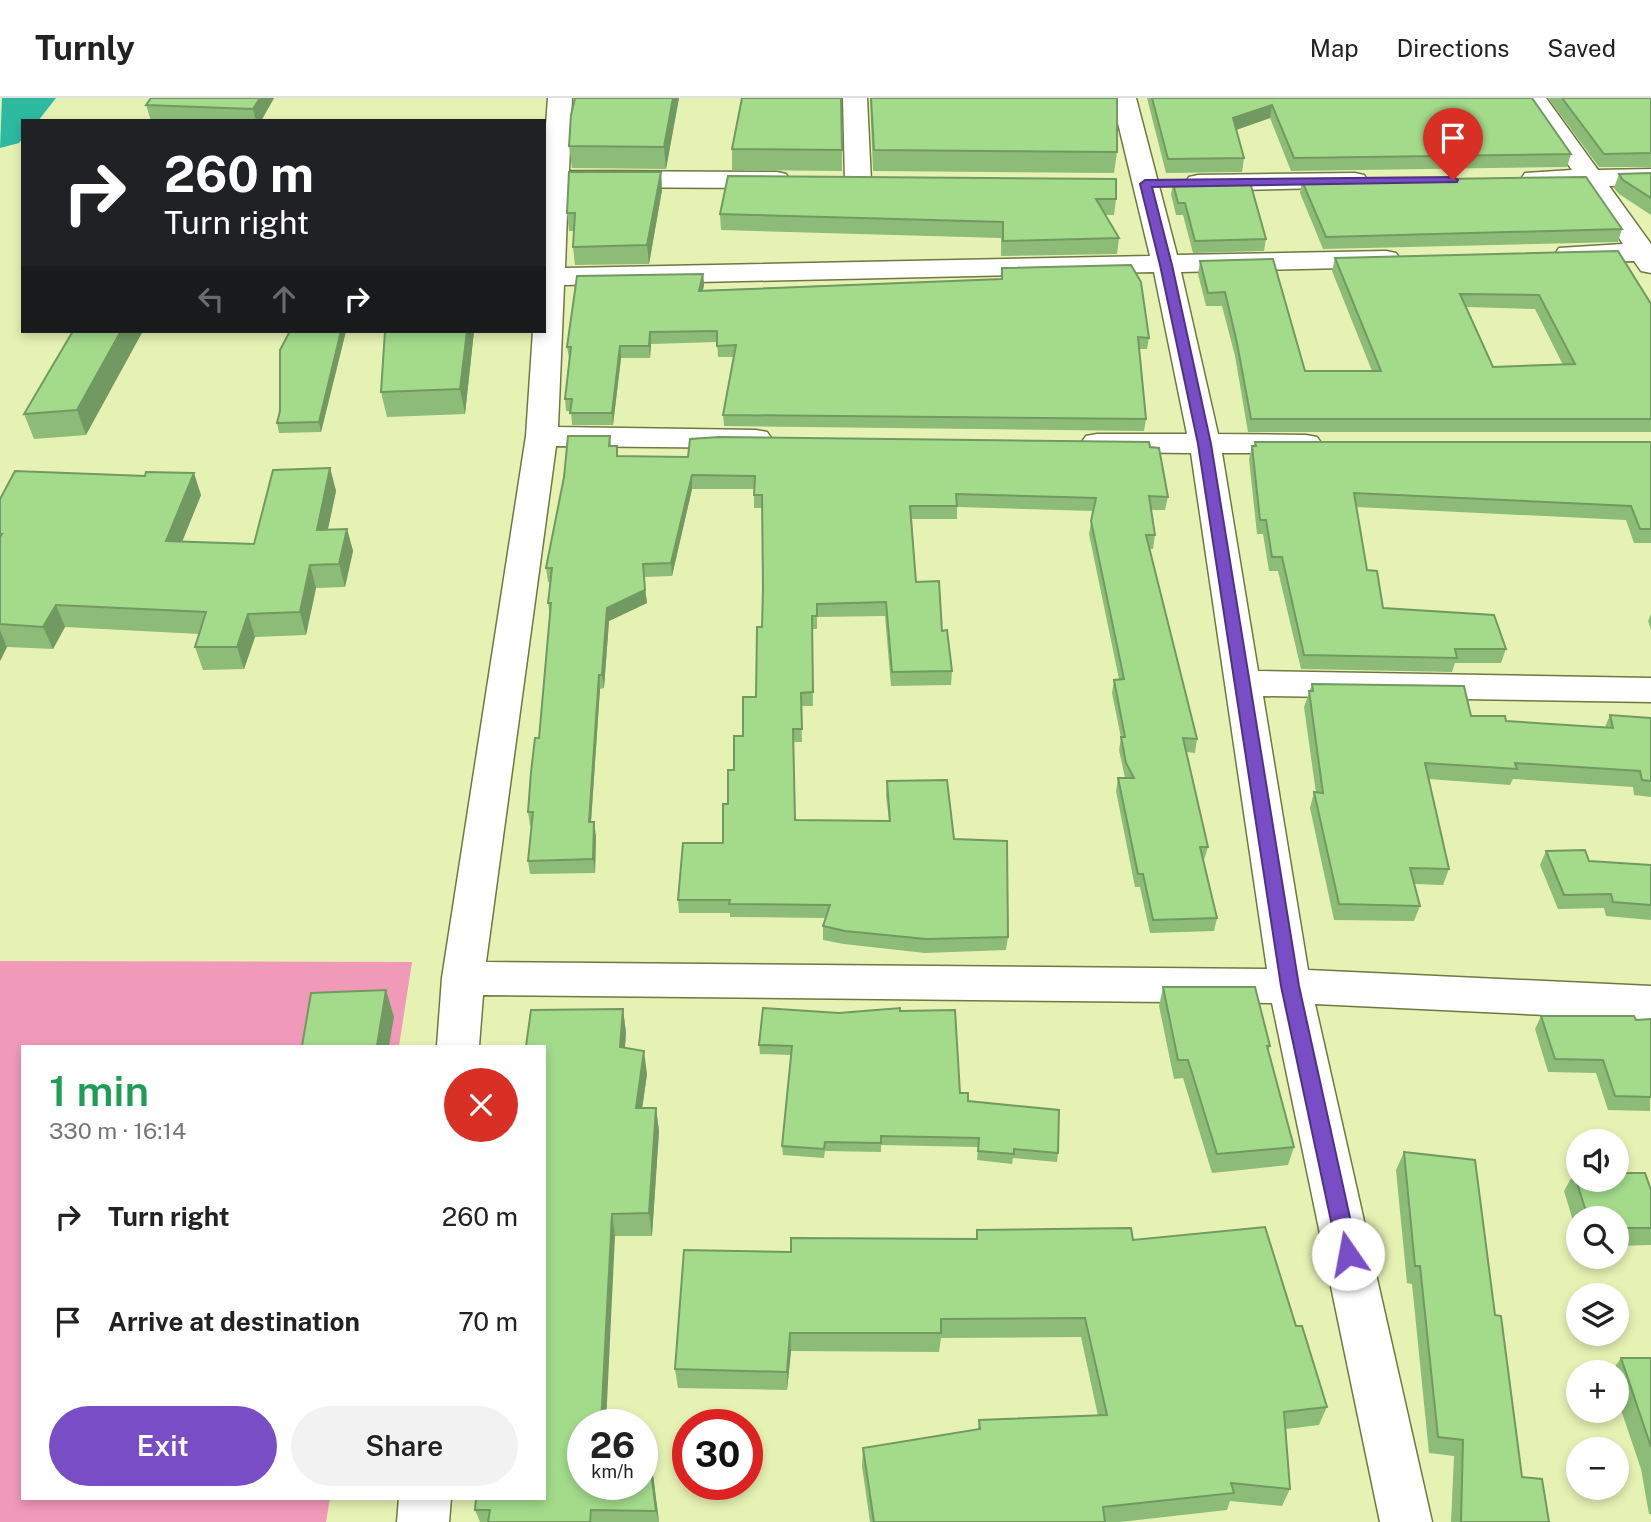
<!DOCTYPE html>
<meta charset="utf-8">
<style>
:root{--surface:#fff;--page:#f2f2f2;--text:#222;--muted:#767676;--line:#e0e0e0;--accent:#794dc6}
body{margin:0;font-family:"Public Sans",sans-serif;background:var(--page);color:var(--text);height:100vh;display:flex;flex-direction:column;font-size:26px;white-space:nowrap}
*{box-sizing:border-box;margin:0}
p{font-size:23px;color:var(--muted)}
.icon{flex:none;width:38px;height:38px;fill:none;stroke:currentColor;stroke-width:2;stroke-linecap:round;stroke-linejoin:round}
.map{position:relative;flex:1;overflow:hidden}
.side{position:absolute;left:21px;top:947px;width:525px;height:455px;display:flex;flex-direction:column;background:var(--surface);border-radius:0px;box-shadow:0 4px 10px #0003}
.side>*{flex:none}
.guide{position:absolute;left:21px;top:21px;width:525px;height:214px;border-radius:0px;box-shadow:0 4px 10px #0003;background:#202124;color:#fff;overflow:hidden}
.fabs{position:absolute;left:1566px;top:1031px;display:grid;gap:14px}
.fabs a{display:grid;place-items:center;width:63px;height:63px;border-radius:50%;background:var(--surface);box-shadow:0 4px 10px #0003;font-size:35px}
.speed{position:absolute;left:567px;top:1311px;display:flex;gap:14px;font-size:35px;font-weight:700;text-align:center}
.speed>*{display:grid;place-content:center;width:91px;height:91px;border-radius:50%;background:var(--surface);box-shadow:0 4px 10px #0003;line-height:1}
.speed small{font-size:18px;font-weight:400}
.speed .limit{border:10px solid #d22;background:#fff;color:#111}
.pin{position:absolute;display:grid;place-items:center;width:60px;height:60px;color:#fff;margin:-72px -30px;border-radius:50% 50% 50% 0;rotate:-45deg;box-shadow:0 0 7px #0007}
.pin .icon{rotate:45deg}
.me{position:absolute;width:77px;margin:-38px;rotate:348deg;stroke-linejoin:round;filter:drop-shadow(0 0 5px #0008)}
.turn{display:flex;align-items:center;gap:24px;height:147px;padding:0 28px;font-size:32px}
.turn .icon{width:91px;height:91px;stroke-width:2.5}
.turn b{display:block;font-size:49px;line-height:60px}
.lanes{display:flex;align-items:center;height:66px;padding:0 28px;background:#0003;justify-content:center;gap:35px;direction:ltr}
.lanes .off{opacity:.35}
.round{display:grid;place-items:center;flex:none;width:74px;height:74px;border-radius:37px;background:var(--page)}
.head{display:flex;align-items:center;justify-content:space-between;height:119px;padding:0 28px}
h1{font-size:42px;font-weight:600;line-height:52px;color:#1e9e55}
.action{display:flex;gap:14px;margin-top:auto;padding:14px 28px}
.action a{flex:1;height:80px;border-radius:42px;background:var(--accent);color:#fff;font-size:28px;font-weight:600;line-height:80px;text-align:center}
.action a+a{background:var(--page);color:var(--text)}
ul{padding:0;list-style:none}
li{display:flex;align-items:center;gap:21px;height:105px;padding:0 28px}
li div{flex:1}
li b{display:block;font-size:26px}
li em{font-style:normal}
header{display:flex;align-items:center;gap:42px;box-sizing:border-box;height:98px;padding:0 35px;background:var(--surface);border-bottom:2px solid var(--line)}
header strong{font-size:33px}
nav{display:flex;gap:38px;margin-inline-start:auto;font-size:24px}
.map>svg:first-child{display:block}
.green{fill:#f199b9}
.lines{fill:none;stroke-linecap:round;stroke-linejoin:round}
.river{fill:#2dbaa0;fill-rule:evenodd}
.street-casing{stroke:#6e783f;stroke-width:3}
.street{fill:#fff;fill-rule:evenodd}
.wall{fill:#8cbc78;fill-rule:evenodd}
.shaded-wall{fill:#729961}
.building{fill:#a3db8b;stroke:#729961;stroke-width:2;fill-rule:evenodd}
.route{fill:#794dc6;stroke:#4f3281;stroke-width:2}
</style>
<header>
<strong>Turnly</strong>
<nav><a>Map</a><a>Directions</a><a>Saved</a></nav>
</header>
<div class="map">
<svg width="1651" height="1424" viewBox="0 0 1651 1424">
<rect width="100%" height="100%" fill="#e6f2b4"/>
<path class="green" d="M0,863l412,1 -13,84h-376v452h307l-4,24h-326z"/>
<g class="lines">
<path class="river" d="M2,0h54l-18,23h-15v17l-4,5 -19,5z"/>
<defs>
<g id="street">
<path d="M548,0h24l-3,73 208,1 9,2 4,6 -4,6 -9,2 -209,-1 -3,81 585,-12 -38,-158h24l41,157 209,-4 10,2 4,6 -4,6 -10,2 -205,5 37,162 88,1 11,2 5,7 -5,7 -11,2h-84l36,218 393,7v24l-388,-6 45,274 343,16v34l-336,-16 117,518h-52l-108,-519 -789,-8 -4,51h-42l5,-68 84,-542 7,-105h11v-178zM1154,174l33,162h-90l-11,2 -5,7 5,7 11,2 94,1 76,516 -781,-7 70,-516 200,2 11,-2 5,-7 -5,-7 -11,-2 -198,-3 6,-142z"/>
<path d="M843,0h24l4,83 -4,6 -9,2 -9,-2 -4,-6z"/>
<path d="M1521,0h25l52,72 53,-1v16l-42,1 42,58v29l-10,-2 -7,-10 -65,1 -10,-2 -4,-6 4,-6 64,-4 -40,-58 -58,-1 -4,-6 4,-6 47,-3z"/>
<path d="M1355,75l9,2 4,6 -4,6 -166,4 -9,-2 -4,-6 4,-6 9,-2z"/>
<path d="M399,1400h52l-2,24h-52z"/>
</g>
</defs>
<use href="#street" class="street-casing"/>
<use href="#street" class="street"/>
</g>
<g class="wall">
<path d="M151,0h123l-13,23h-110l-5,-16z"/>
<path d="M575,0h104l-13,71 -94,-1 -3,-22z"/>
<path d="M870,0h247v54l-3,21 -241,-2z"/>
<path d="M1147,0h385l39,56 -4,13 -276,4 -21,-53 -34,12 8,28 -2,14 -76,1z"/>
<path d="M1548,0h103v69h-52z"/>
<path d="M732,51l110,1v21l-110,-1z"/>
<path d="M661,74l1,18 -13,74 -74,1 -2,-18 1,-16h-5l-2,-18z"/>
<path d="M1651,75v42l-32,-21 -5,-6 5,-14z"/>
<path d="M1116,81v20l-2,16h-9l14,23 -2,16 -116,2v-18l-280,-8 -1,-16z"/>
<path d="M1302,83l320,48 -4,13 -295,7 -23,-56z"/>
<path d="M1173,85l93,56 -2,12 -71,2 -10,-38h-7l-5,-21z"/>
<path d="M1335,160l316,46v128h-403l-13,-76 -13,-50h-16l-8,-32 2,-13 105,110h67l-40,-100zM1466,209l69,2 28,56 -70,2z"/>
<path d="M1002,170l147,70 -2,11h-8l7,70 -2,12 -420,-5 -1,-11 11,-58h-16l-1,-15 -66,2 -1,14h-29l-8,67h-41l-1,-14h-5l-1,-12 4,-41 -2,-11 136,-73 1,11 -1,5 298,-11z"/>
<path d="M73,233l13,104 -52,4 -10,-25z"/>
<path d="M346,233l-25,101 -42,1 -2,-10z"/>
<path d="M474,233l-9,83 -78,3 -6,-25z"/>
<path d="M610,338l1,10h6l1,11h70l462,-10 18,50 -3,13h-14l4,25 -2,14h-3l47,190 -2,14 -9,-1 22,95 -4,13h-1l14,58 -3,13 -64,2 -10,-46h-5l-19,-96 2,-13h7l-6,-28 2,-12 -9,-45 2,-13 5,-1 -30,-145 4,-23 -136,-4v12h-45l4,63 26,49 10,40 -1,14 -60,1 -6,-70 -68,1v12h-5l1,77h-12l1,36h-9l2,78 94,1 -3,-26 1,-14 67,58 54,98 -2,13 -81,3 -81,-9 -21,-4v-14l2,-8 -95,-1v-4h-51l-1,-13 45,-57 11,-73 9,-34 13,-39 6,-70 1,-39 -1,-80h-8v-19h-62l-20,87 -28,1 3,26 -38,18 -5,67 -4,1 -9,133 5,14 -1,37 -65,1 -2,-13 4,-35h-2l-2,-14 11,-74 11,-122 -2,-13 2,-21h-2l-2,-14z"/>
<path d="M1255,344h396v101h-17l-8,-23 -270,-13 11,63 16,38 123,41 -5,14h-46l-3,9 -151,-3 -23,-98h-9l-6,-37h-6l-8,-75 3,-13h2z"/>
<path d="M330,370l6,23 -8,38h19l6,22 -8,36 -29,1 -10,47 -51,2 -11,32 -41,1 -8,-23 4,-13 -134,-7 -12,22 -46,-2 -7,14v-162l201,-4 -19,47 72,2z"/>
<path d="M1651,516v16l-3,-9z"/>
<path d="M1312,586l159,32 35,5 99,6 5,-12 41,3v79l-17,-2 -1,-8 -120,-8 -3,6 -81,-6 20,90 -6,16 -29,-1 6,22 -6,15 -80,-1 -24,-112 4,-16 2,1 -12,-86z"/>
<path d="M1546,753l43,10 62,4v55l-45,-4 -2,-8 -46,1 -18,-44z"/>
<path d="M1163,889l107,59 -2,5 26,96 -6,18 -76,8 -29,-95 -9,1 -15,-73z"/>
<path d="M623,911l3,24 -1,15 22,26 -5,34h14l3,23 -7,105h-37l-32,248 68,-25 8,63h-179l-5,-12z"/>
<path d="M900,913l60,82 8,8 90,52 -1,9 -44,-4 -1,6 -35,-4 1,-13 -97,-2v7l-56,-1 -1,7 -41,-3 -1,-9 9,-91 -31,-1 -1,-9 80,-32z"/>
<path d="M1541,918l95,4 15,-1 -1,92 -42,-1 -12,-37 -48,-1 -13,-43z"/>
<path d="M1404,1054l91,163 27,162 27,45h-98l3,-66 -25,-3 -17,-169 -5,-1 -11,-113z"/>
<path d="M1574,1075l77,17v55l-34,1v-28h-39v19l-14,-46z"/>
<path d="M977,1132l156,10 163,86 31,81 -8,18 -33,4 4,60 -8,17 -52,-5 -3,9 -107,12h-250l-8,-56 1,-18 115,-18 1,-10 119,-4 -17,-79 -140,1 -2,14 -148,-1 -4,39 -109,-2 -3,-19 116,-117 185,-13z"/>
<path d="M1621,1260h30v156h-2l-8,-45 -24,-71v-26h-6z"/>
</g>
<g class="shaded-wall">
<path d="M260,0h14l-13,23h-5l-3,-12z"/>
<path d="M673,0h6l-13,71 -2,-22z"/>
<path d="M1272,7l-2,13 -40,14 3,-14z"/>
<path d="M661,74l1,18 -13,74 -2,-19z"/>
<path d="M703,176l1,11 -4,17 -1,-11z"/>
<path d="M121,233h22l-57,104 -9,-25z"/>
<path d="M341,233h5l-25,101 -2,-10z"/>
<path d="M467,233h7l-9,83 -5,-25z"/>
<path d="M650,234l1,12 -1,14 -1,-12z"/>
<path d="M620,248l1,12 -8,67 -1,-12z"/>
<path d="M330,370l6,23 -13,61 -6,-22z"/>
<path d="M194,375l7,22 -28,69 -7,-23z"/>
<path d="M692,377v14l-20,87 -1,-13z"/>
<path d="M347,431l6,22 -8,36 -6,-23z"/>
<path d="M310,467l6,23 -10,47 -6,-23z"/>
<path d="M645,492l2,13 -38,18 -5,67 -2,-13 5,-67z"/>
<path d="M56,507l9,22 -12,22 -10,-22z"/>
<path d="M248,516l7,23 -11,32 -7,-22z"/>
<path d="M0,532l7,17 -7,14z"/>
<path d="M599,577l1,14 -10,147 -1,-14z"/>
<path d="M594,724l2,14 -1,37 -2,-14z"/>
<path d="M386,892l8,27 -5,29h-12z"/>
<path d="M623,911l3,24 -3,37 -3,-23z"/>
<path d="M644,953l3,23 -8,57 -3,-23z"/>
<path d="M656,1010l3,23 -7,105 -3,-23z"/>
<path d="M612,1116l3,22 -9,188h-5z"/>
<path d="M790,1235l1,18 -4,39v-18z"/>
<path d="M647,1341l4,20 8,63 -3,-11z"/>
</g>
<g class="building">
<path d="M151,0h109l-7,11 -107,-4z"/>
<path d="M575,0h98l-9,49 -95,-1 2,-31z"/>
<path d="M742,0h99l1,52 -110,-1z"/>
<path d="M871,0h246v54l-243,-2z"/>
<path d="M1152,0h380l39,56 -277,4 -22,-53 -39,13 11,40 -76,1z"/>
<path d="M1562,0h89v55l-47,1z"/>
<path d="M569,74h92l-14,73 -74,2 2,-34h-8z"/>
<path d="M1651,75v25l-28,-18 -4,-6z"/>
<path d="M728,78l388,3v20h-20l23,39 -116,3v-19l-283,-8z"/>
<path d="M1586,79l36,52 -296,8 -24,-56z"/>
<path d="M1250,84l16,57 -71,2 -10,-38h-7l-5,-20z"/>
<path d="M1618,153l33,53v115h-400l-14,-76 -12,-51 -17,1 -8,-32 73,-2 32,112h76l-46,-113zM1460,196l79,1 36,69 -82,3z"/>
<path d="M1131,167l10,17 8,56 -11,-1 8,82 -423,-4 13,-70 -19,1v-15l-67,1 -1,14h-29l-8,67h-42l2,-14h-7l6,-52h-4l10,-71 126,-2 -4,17 303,-12v-11z"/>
<path d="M73,233h48l-44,79 -53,4z"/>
<path d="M290,233h51l-22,91 -42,1 3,-12v-61z"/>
<path d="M385,233h82l-7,58 -79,3z"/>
<path d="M568,338h42l-1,10h8v10l71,1 2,-18 29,-2 430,5 1,5 9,1 9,49 -19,-1 6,39h-9l51,204 -14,-1 25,109h-8l17,71 -64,2 -10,-46h-5l-20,-96h16l-8,-15 -5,-26h4l-11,-57 10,-1 -33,-158 5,-23 -140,-4 1,12h-47l6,76 23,-1 3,50 5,-1 5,41 -60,1 -6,-70 -69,2v12h-5l1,76 -12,1 1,36h-9l2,91 95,1 -3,-40 60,-1 7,59 53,2 1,96 -82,2 -81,-8 -22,-5 7,-21 -101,-1 1,-4h-52l5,-57h40v-39h5v-34h6v-34h9v-39h13l1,-70h5l1,-39 -1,-93h-8l1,-19 -63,-1 -21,88 -28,1 2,26 -38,18 -5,67h-3l-10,147h5l-1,37 -65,2 5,-49h-5l3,-40 4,-34h4l12,-135h-3l4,-35h-6l18,-91z"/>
<path d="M1255,344h396v87h-11l-9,-23 -277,-13 13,77 10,1 6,37 111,7 12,34h-51l2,9 -153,-3 -22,-98h-10l-6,-37h-6l-8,-74h4z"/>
<path d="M330,370l-13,62 30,-1 -8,35 -29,1 -10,47 -52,2 -11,33h-42l11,-35 -150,-7 -13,22 -43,-3v-87l2,-3h-2v-35l15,-28 130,5 1,-4 48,1 -28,68 88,3 19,-74z"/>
<path d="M1312,586l152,2 7,30h34l1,5 107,7 -3,-13 41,3v63l-9,-1 -2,-9 -125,-8 2,6 -92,-6 24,106 -39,-1 10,38 -81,-2 -25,-112 9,1 -14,-102h4z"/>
<path d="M1585,752l4,11 62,4v40l-38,-3 -2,-8 -47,1 -18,-44z"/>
<path d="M1163,889h92l15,59h-3l27,101 -77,7 -29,-94h-10z"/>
<path d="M386,892l-9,56h-75l9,-53z"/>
<path d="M763,910l76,5 61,-5v3l55,-1 5,83h8v8l91,9 -1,43 -44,-4v5l-36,-3 1,-13 -98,-2v7l-56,-1 -1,7 -42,-3 10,-100 -33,-1z"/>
<path d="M623,911l-3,38 24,4 -8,57h20l-7,105 -37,1 -11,210h-18v60h59v-45h5l9,72 -65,-1 -1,12h-102l2,-12h-15l1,-12h68v-452h-18l5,-36z"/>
<path d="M1541,918h93l2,4 15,-1v78l-36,-1 -12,-36 -48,-1z"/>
<path d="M1404,1054l71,8 20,155 6,1 21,161 20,2 7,43h-88l2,-82 -25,-3 -18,-171h-5z"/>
<path d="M1574,1075h4v7h39v-7h28l6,17v38h-34v-10h-29z"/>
<path d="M1265,1129l31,99h6l25,81 -43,5 6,77 -59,-6 3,10 -131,14 2,15h-231l-11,-74 117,-19 -1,-9 128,-5 -22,-97 -144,1v14h-151l-3,39 -112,-3 9,-119 107,2v-14l186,1v-9l154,-2 2,12z"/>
<path d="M1621,1260h30v89z"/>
</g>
<path class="route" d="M1453,79l5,3 -1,2 -305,5 20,78 39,179 88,542 59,268 -3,6 -7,3 -7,-3 -3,-6 -57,-268 -83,-542 -38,-179 -20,-81 5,-4z"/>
</svg>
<div class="fabs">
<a><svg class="icon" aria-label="sound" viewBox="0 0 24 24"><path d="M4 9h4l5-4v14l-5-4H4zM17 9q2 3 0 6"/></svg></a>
<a><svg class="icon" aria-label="search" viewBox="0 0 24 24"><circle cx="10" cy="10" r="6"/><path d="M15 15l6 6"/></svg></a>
<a><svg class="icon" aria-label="layers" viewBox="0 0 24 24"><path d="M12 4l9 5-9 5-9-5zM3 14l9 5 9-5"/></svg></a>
<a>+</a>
<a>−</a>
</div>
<div class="speed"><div>26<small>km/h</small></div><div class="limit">30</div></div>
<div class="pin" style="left:1453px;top:82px;background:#d93025"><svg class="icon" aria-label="arrive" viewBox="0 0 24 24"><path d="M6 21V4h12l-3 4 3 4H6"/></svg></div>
<svg class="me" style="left:1348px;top:1156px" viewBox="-20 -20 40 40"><circle r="19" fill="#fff"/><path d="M0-13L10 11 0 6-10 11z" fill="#794dc6"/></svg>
<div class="guide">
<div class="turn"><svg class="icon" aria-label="right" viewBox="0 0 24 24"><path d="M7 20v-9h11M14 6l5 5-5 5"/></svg><div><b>260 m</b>Turn right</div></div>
<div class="lanes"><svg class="icon off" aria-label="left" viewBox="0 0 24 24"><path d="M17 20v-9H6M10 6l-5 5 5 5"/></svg><svg class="icon off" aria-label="ahead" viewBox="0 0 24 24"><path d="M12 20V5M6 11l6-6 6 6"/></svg><svg class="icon" aria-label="right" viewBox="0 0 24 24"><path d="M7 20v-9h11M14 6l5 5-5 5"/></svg></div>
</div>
<section class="side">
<div class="head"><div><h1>1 min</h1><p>330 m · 16:14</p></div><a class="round" style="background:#d93025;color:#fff"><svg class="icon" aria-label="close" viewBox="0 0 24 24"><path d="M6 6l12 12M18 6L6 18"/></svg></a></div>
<ul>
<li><svg class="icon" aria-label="right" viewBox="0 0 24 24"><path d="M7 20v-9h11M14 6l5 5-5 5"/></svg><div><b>Turn right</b></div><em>260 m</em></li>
<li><svg class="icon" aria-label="arrive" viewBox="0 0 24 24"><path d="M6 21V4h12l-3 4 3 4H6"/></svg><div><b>Arrive at destination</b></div><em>70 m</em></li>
</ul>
<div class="action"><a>Exit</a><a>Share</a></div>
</section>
</div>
